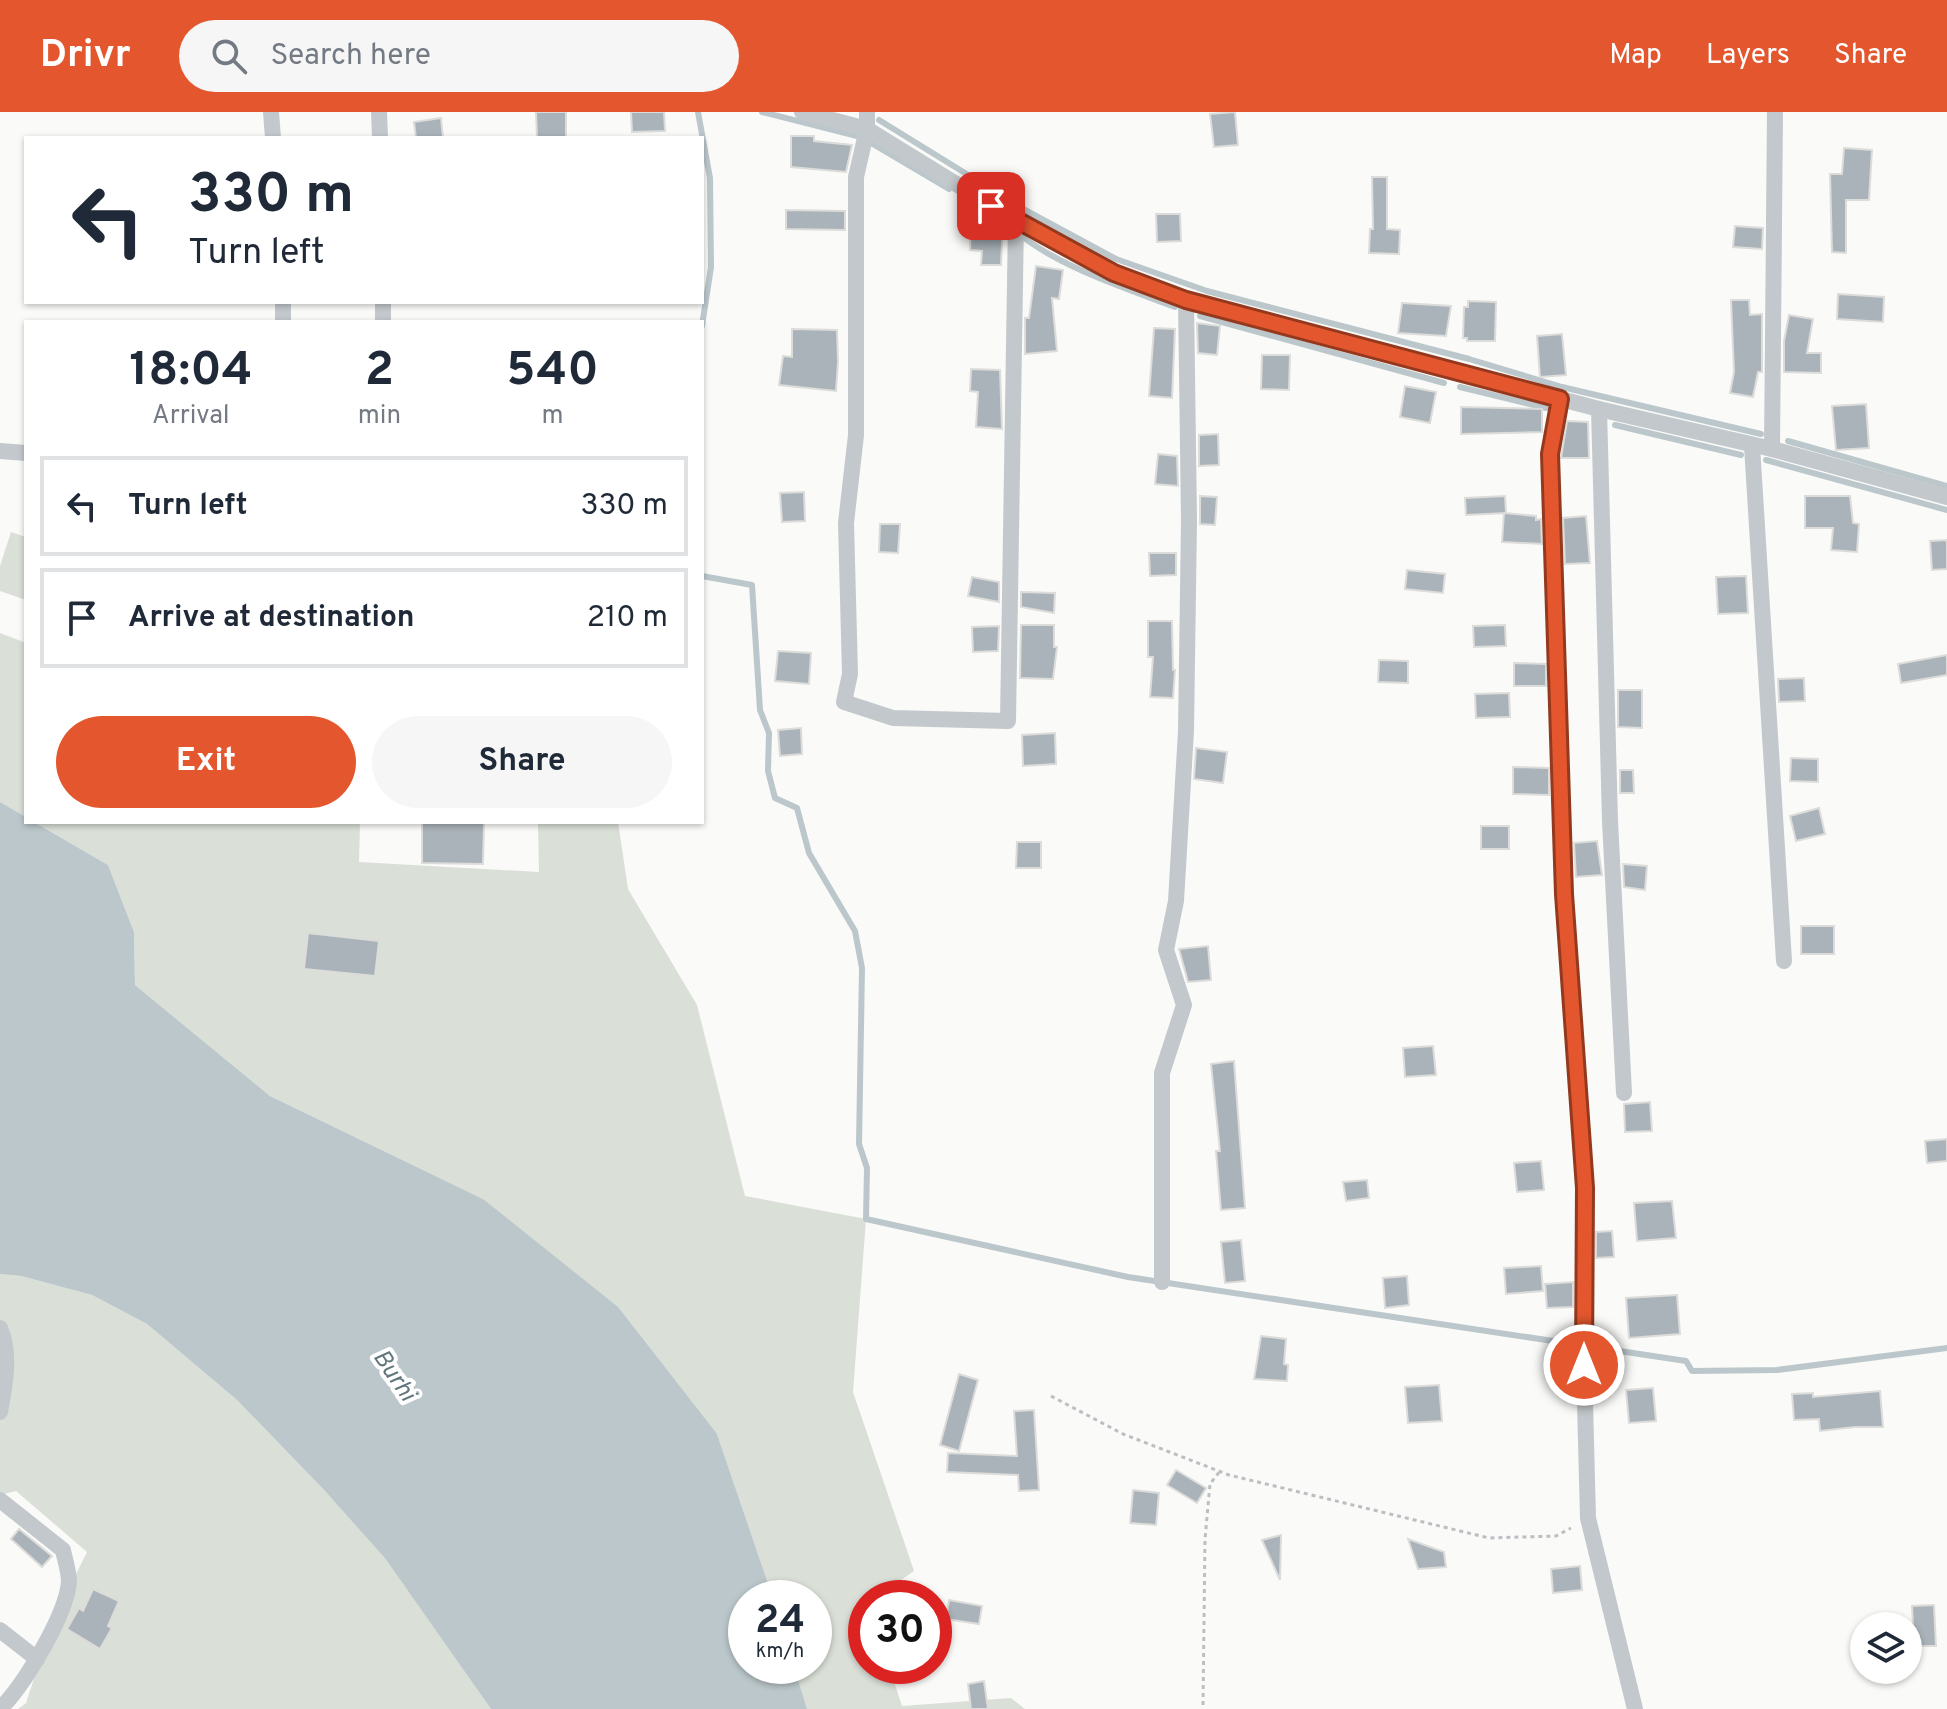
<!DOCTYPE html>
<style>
:root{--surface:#fff;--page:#f6f6f7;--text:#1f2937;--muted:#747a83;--line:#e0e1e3;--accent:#e4572e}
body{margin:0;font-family:Overpass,sans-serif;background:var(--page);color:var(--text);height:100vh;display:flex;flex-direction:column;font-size:30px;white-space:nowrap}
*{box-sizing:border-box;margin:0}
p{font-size:26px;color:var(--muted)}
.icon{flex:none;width:44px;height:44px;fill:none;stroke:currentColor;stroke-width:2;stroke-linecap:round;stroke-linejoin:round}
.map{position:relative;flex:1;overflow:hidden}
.details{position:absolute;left:24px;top:208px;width:680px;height:504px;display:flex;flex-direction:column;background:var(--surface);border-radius:0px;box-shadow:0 2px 6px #0004}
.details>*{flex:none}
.banner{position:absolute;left:24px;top:24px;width:680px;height:168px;border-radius:0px;box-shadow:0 2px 6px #0004;background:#fff;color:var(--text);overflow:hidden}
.fabs{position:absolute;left:1850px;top:1500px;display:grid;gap:16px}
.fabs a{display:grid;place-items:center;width:72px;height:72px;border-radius:50%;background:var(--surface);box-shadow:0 2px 6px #0004;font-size:40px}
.speed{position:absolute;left:728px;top:1468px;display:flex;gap:16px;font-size:40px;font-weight:700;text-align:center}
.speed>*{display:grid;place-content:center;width:104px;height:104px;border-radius:50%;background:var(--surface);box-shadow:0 2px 6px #0004;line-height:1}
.speed small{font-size:20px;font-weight:400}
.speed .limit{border:12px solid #d22;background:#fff;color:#111}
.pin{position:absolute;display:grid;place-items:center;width:68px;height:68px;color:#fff;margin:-34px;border-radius:16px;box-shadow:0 4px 12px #0006}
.me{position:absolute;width:88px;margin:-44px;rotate:0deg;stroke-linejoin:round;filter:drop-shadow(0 0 6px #0008)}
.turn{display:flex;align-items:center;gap:28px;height:168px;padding:0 32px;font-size:36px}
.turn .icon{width:104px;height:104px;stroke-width:2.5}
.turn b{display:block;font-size:56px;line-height:68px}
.eta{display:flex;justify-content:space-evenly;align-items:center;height:136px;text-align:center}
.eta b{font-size:48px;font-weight:700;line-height:56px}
.button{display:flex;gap:16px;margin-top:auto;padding:16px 32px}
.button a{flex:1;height:92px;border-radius:48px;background:var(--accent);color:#fff;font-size:32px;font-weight:700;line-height:92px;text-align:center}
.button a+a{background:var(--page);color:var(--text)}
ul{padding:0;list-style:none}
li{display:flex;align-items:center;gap:24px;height:100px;margin:0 16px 12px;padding:0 16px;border:4px solid var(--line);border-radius:0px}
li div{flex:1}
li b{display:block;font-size:30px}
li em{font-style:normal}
header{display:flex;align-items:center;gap:48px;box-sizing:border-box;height:112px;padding:0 40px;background:var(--accent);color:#fff}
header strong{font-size:38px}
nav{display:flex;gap:44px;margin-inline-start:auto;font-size:28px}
.search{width:560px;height:72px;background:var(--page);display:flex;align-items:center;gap:20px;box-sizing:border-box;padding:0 28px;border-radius:44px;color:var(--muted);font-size:30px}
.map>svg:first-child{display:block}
.green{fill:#dadfd7}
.water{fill:#bbc7cb}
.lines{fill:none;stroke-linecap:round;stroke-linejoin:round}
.stream{stroke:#bbc7cb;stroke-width:6}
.building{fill:#aab3b9;stroke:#dcdcda;stroke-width:2}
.path{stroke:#bbbfc2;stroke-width:3;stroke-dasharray:4 4;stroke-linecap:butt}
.street{stroke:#c3c8cc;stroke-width:16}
.route-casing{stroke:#94391e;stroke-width:20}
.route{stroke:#e4572e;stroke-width:14}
.labels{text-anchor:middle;stroke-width:8;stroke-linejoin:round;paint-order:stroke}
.water-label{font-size:24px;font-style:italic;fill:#60757c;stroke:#fff}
</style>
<header>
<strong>Drivr</strong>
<div class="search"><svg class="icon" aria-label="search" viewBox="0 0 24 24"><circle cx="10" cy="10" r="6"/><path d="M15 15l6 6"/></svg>Search here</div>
<nav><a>Map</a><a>Layers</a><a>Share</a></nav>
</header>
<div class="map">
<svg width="1947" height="1597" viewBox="0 0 1947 1597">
<rect width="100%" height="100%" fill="#fafaf8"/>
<g class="green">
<path d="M11,420l15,5v63l-26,-9v-25z"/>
<path d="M0,521l26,10v174l-26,-15z"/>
<path d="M34,710h326l-1,40 180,10 -1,-50h80l10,67 69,116 48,191 121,23 -13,173 61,179 -39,27h-9v68h23l13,40 109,-8 14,11h-218l-13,-43h20v-68h-41l-56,-164 -234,-235 -213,-103 -135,-111 -1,-53 -26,-67z"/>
<path d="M0,1162l21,2 71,19 55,29 90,76 88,91 61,67 105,151h-473l8,-6 27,-83 34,-68 -71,-61 -16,4z"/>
</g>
<path class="water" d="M0,690l26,15v5h8l74,43 26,67 1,53 135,111 213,103 135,108 99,127 56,164h-27v68h48l13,43h-316l-106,-151 -60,-67 -88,-91 -90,-76 -55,-29 -71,-19 -21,-2z"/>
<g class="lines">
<g class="stream">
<path d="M698,0l12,66 1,89 -9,59"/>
<path d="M762,0l99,25 88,52"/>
<path d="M879,8l146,90 91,49 91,32 262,68 93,28 199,47"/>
<path d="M1019,122c41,33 106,54 156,73"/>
<path d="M1200,204l244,67"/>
<path d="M1460,275l86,21"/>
<path d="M1615,313l126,30"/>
<path d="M1788,329l159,45"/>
<path d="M1766,348l181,50"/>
<path d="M702,464l50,9 8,125 9,23 -1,38 7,27 22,10 12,45 46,78 7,37 -3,176 8,24 -1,51 262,58 558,84 6,10 85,-1 170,-22"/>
</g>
</g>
<g class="building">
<path d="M536,0h30v26h-29z"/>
<path d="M631,0h33l1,19 -33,1z"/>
<path d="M1235,0l3,33 -24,2 -4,-33z"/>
<path d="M441,6l2,20h-27l-2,-16z"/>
<path d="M791,24h23v5l38,4 -6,27 -55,-5z"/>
<path d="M1844,36l28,2 -3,50h-23v53l-14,-1 -2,-78h12z"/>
<path d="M1372,65h15v52l13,1 -1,24 -30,-1 1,-24h3z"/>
<path d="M786,98l59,1v19l-59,-1z"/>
<path d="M1156,102h24l1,27 -24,1z"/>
<path d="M971,113l32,1 -2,39h-20l1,-14 -12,-1z"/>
<path d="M1735,114l28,2 -1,21 -29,-2z"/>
<path d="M1036,154l27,4 -4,29 -7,-1 5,53 -32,3v-36h4z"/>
<path d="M1838,182l46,3 -1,25 -46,-3z"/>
<path d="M1731,188h18l1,15 12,-1v58h-4l-5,25 -23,-4 4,-21z"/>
<path d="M1468,189l28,1 -1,39h-28v-3h-4l1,-31h4z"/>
<path d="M1402,191l49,3 -5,30 -48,-3z"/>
<path d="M1789,203l24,4 -6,34h14v20l-37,-1v-31z"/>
<path d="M1197,211l23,3 -3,29 -19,-2z"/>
<path d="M1154,216l21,1 -3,69 -23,-2z"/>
<path d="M792,217l45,1 1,32 -2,29 -57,-6 4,-29 9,1z"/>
<path d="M1562,222l4,41 -26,2 -3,-41z"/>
<path d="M1262,243h28l-1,35 -28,-1z"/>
<path d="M971,257l29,1 2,59 -26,-2 2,-35 -8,-1z"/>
<path d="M1405,274l31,6 -6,31 -30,-6z"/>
<path d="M1866,292l3,44 -33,2 -4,-44z"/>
<path d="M1461,295l81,2v23l-81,2z"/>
<path d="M1567,309l21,1 1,36h-28z"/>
<path d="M1218,322l1,31 -20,1v-31z"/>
<path d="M1158,342l19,2 1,30 -23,-2z"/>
<path d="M804,380l1,29 -23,1 -2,-29z"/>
<path d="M1200,384l17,1 -2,28 -15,-1z"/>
<path d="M1505,384l1,17 -40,2 -1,-17z"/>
<path d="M1805,384h45l3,27 6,1 -2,28 -26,-2 2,-22h-28z"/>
<path d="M1504,401l32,3v4l5,-1 1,25 -40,-2z"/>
<path d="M1586,404l4,47 -25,1 -2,-46z"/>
<path d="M880,412h20l-2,29 -19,-1z"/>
<path d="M1947,428v29l-15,1 -2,-29z"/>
<path d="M1149,441h27v22l-26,1z"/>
<path d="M1407,458l38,4 -2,19 -38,-4z"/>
<path d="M1746,464l2,37 -30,1 -2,-37z"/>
<path d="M972,465l27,5v20l-31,-6z"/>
<path d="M1021,480l34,1 -1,20 -33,-6z"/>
<path d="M1148,509h24l1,49h2l-2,28 -23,-1 3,-40h-5z"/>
<path d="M1021,513h33v22h3l-4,32 -33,-1z"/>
<path d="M1505,513l1,21 -32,1 -1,-21z"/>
<path d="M999,514l-1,25 -25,1 -1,-25z"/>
<path d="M778,539l33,2 -2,31 -34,-3z"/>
<path d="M1947,543v20l-46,8 -3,-19z"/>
<path d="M1379,548l29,1v22l-30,-1z"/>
<path d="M1514,551l32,1v22h-32z"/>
<path d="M1804,566l1,23 -26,1 -1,-23z"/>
<path d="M1618,578h24v38l-24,-1z"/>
<path d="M1509,581l1,24 -34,1 -1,-24z"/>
<path d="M801,616l1,26 -22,2 -2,-26z"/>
<path d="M1055,621l1,31 -33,2 -1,-31z"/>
<path d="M1196,636l31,4 -4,31 -29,-4z"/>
<path d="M1791,646l27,1v23l-28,-1z"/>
<path d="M1513,655l36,1v27l-36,-1z"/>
<path d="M1620,658h13l1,23h-14z"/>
<path d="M1819,696l6,26 -29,7 -6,-25z"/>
<path d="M422,710l62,1 -1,41 -61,-1z"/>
<rect x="1481" y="714" width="28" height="23"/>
<path d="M1597,729l5,34 -26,2 -2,-34z"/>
<path d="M1017,730h24v26h-25z"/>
<path d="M1623,752l24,2 -2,24 -21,-3z"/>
<rect x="1801" y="814" width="33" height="28"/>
<path d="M308,821l71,8 -4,35 -71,-7z"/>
<path d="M1208,834l3,34 -23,2 -9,-33z"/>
<path d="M1433,934l3,29 -31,2 -2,-29z"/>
<path d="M1234,949l11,147 -24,2 -5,-59h4l-9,-87z"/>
<path d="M1650,990l2,29 -27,1 -1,-28z"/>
<path d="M1947,1027v22l-20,2 -2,-22z"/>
<path d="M1541,1049l3,29 -27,2 -3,-29z"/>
<path d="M1367,1068l2,18 -23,3 -3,-19z"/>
<path d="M1672,1089l4,37 -39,3 -3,-38z"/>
<path d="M1612,1119l2,26 -18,1v-26z"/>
<path d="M1241,1128l4,41 -20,2 -4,-41z"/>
<path d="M1541,1154l2,25 -37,3 -2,-26z"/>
<path d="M1407,1164l2,29 -24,3 -2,-30z"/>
<path d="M1573,1170v25l-26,1 -2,-24z"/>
<path d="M1677,1183l3,39 -51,4 -3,-40z"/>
<path d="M1261,1224l25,3 -2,25 4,1 -1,16 -33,-2z"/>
<path d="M959,1262l19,6 -19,71 -19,-6z"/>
<path d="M1439,1273l3,36 -34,2 -3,-36z"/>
<path d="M1653,1276l3,33 -27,2 -3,-33z"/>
<path d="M1880,1279l3,36h-28l-35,4 -1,-12 -25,1 -2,-26 21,-1v4z"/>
<path d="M1034,1298l5,80 -20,1 -1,-16 -71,-3 1,-19 69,3 -3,-45z"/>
<path d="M1176,1358l30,18 -9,15 -30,-18z"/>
<path d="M1133,1378l26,3 -3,32 -26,-2z"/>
<path d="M19,1417l33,27 -10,11 -31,-28z"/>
<path d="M1281,1423l-1,45 -18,-40z"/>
<path d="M1408,1427l36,13 2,15 -28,2z"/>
<path d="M1580,1454l2,24 -29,3 -2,-24z"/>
<path d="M93,1477l26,12 -11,25 4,2 -12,21 -33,-20 12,-21 4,3z"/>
<path d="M949,1488l33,6 -3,18 -33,-5z"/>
<path d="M1934,1493l2,41h-22l-2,-40z"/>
<path d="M984,1569l4,28h-17l-3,-25z"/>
</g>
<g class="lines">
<g class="path">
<path d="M1051,1284l72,38 106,41 260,63 67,-2 15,-8"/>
<path d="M1203,1593l2,-166 5,-55 10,-13"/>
</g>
<g class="street">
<path d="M271,0l2,26"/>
<path d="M379,0l1,26"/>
<path d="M802,0l65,17 149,92 98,52 72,27 413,109 173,40 175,48"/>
<path d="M867,0v17l-11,48v258l-10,88 4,151 -6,28 49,16 115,3 8,-500"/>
<path d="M383,190v20"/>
<path d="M283,210v-20"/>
<path d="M1560,287l-10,55 14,440 21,294 -1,177 4,153 47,191"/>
<path d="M1599,297l11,412 14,272"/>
<path d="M1752,334l32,515"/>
<path d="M1772,337l3,-337"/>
<path d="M0,339l26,2"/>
<path d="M1162,1170v-209l22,-68 -18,-55 10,-49 10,-170 3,-211 -3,-220"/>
<path d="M0,1216c11,25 5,57 0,84"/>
<path d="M0,1388l63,50c2,10 6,22 6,32 -3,34 -45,103 -69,127"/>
<path d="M0,1518l37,29"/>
</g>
</g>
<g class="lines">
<defs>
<path id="route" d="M991,94l123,67 72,27 374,99 -10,55 14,440 21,294 -1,177"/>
</defs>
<use href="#route" class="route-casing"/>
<use href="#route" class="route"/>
</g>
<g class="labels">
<g class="water-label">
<text transform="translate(395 1263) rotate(56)" y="8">Burhi</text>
</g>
</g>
</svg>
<div class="fabs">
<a><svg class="icon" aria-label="layers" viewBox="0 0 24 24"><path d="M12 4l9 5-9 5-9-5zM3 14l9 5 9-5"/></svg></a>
</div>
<div class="speed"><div>24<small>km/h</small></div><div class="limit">30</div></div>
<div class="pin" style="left:991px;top:94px;background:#d93025"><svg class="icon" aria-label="arrive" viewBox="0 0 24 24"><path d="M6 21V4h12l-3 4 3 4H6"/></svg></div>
<svg class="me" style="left:1584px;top:1253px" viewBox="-20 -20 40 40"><circle r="17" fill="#e4572e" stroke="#fff" stroke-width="3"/><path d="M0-11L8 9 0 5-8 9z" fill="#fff"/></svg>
<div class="banner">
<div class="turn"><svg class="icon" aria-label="left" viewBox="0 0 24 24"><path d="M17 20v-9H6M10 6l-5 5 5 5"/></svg><div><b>330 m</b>Turn left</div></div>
</div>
<section class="details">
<div class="eta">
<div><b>18:04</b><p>Arrival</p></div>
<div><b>2</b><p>min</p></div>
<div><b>540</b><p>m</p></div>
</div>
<ul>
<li><svg class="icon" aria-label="left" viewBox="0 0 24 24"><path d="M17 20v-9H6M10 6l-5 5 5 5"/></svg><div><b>Turn left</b></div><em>330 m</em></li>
<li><svg class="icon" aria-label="arrive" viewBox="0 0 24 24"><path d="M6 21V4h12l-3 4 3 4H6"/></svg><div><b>Arrive at destination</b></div><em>210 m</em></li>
</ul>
<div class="button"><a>Exit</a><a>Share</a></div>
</section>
</div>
